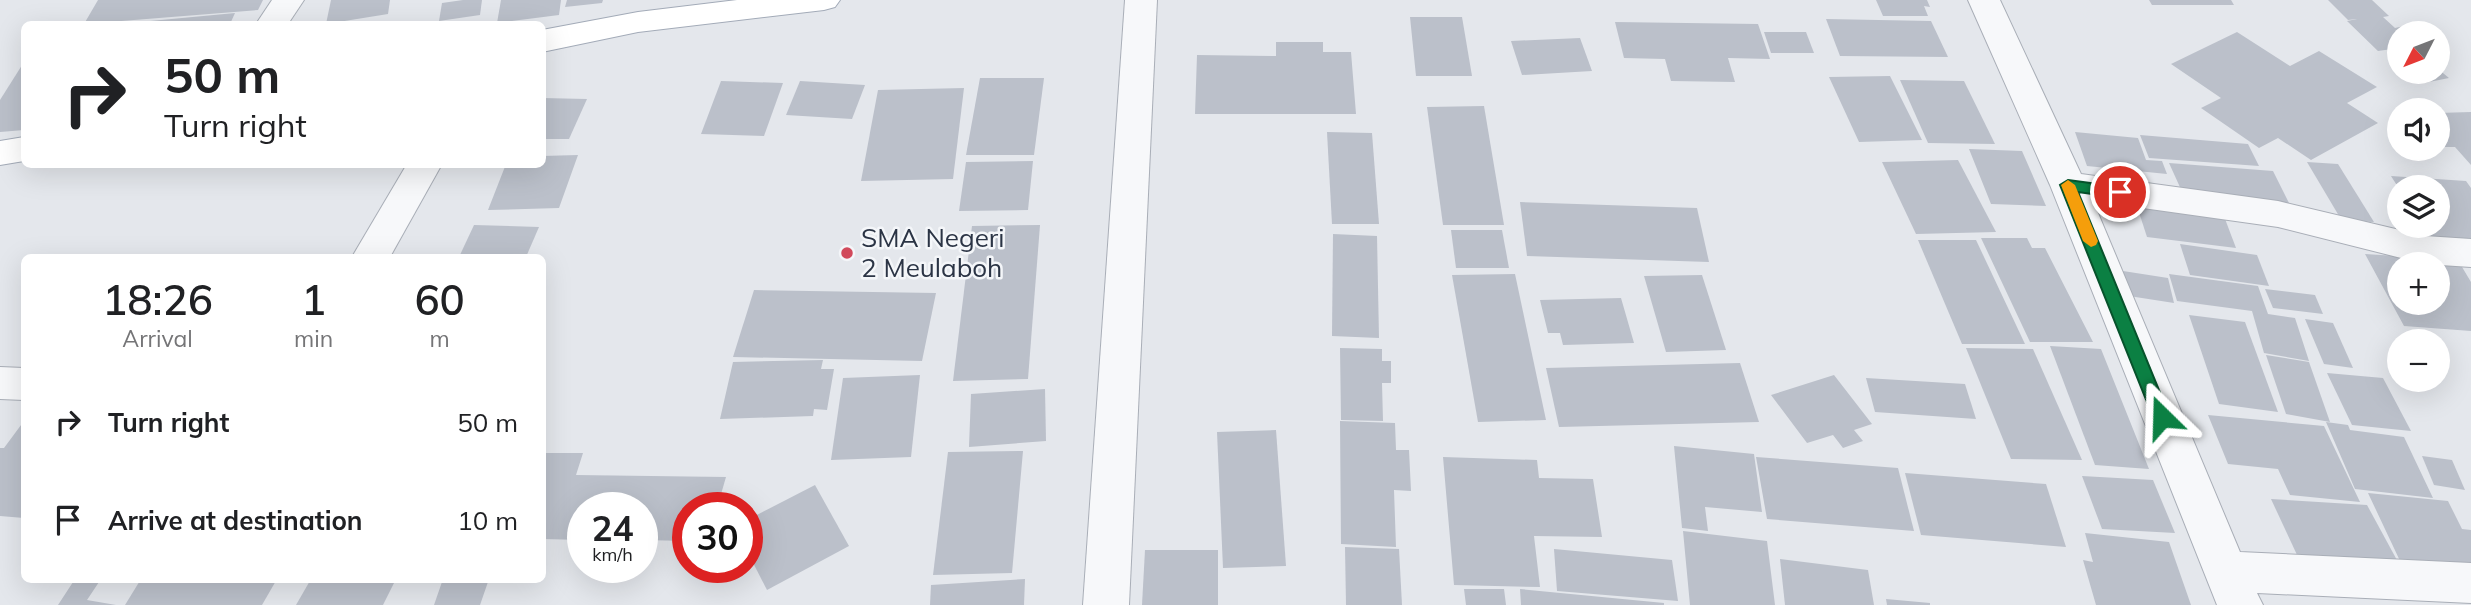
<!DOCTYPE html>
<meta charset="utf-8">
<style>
:root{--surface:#fff;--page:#f2f2f2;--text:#202124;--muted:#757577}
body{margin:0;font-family:Mulish,sans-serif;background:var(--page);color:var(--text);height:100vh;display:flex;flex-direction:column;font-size:26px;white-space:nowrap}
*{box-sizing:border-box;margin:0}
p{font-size:23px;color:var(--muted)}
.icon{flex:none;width:38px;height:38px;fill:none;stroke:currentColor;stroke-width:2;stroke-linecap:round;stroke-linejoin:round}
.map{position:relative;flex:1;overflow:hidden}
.drawer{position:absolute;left:21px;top:254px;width:525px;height:329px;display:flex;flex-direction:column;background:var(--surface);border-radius:10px;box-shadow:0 7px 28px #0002}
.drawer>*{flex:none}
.banner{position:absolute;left:21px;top:21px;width:525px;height:147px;border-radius:10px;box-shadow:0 7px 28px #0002;background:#fff;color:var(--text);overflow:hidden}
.needle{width:46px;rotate:228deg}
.buttons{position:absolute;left:2387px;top:21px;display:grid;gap:14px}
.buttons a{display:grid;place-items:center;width:63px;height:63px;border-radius:50%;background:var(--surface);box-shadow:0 7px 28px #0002;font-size:35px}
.speed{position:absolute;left:567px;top:492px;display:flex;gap:14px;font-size:35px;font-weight:700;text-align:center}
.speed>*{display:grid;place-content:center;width:91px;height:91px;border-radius:50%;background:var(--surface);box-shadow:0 7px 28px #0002;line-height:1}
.speed small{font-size:18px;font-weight:400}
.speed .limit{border:10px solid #d22;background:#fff;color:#111}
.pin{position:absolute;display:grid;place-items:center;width:60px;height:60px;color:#fff;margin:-30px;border:4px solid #fff;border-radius:50%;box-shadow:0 2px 7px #0007}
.me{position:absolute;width:77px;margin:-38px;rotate:338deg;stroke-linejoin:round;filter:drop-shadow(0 0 5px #0008)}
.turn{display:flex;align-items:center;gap:24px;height:147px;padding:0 28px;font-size:32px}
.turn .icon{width:91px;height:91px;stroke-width:2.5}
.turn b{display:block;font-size:49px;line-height:60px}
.eta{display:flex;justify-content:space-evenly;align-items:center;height:119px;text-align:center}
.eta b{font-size:42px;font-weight:600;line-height:49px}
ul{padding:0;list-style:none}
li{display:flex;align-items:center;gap:21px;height:98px;padding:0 28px}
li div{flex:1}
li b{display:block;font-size:26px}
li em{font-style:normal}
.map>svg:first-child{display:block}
.building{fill:#bbc0ca}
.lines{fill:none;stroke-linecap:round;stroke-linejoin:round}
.minor-casing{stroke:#a9aeb7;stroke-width:2}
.major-casing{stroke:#a3abb8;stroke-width:2}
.minor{fill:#f7f8fa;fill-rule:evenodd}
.major{fill:#fff;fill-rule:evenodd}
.route{fill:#0b8043;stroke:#07532c;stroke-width:2}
.slow{fill:#f59e0b}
.poi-dot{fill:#d1495b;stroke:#f4f6f9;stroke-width:2.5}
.labels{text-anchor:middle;stroke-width:5;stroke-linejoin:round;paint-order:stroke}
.poi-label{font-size:26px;fill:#2b3445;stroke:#f4f6f9;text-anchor:start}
</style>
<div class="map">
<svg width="2471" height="605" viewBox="0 0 2471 605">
<rect width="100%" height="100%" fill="#e4e7ec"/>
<g class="building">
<path d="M98,0h165l-5,10 -174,14z"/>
<path d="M331,0h59l-2,14 -62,10z"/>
<path d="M463,0h19l-2,15 -41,6 3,-18z"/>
<path d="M501,0h60l-2,15 -62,8z"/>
<path d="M567,0h36l-1,3 -37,4z"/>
<path d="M1876,0h51l3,7 -6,-1 4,10h-45z"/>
<path d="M2149,0h82l3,5h-82z"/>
<path d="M2328,0h44l17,16 -6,1 12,11 9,-2 7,7h-12v15l-21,3 -31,-30 10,-2 -9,1z"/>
<path d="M235,13l-5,11h-101v-1z"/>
<path d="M1410,17h52l10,59h-56z"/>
<path d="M1826,19l105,2 17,36 -108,-1z"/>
<path d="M1615,22l143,2 12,35 -42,-1 7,24 -64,-1 -6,-22 -41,-1z"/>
<path d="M1764,32h42l8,21h-43z"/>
<path d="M2237,32l53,34 29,-15 58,36 -30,16 31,20 -67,37 -33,-22 -19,10 -58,-40 20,-10 -50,-34z"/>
<path d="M1580,38l12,33 -70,4 -11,-34z"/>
<path d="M1276,42h47v10h28l5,62h-161l2,-59 79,1z"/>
<path d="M24,62v68l-24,2v-32z"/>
<path d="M2438,69l11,9 -25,5 -13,-11h27z"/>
<path d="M1890,76l32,64 -63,2 -30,-65z"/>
<path d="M980,78h64l-10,77h-68z"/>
<path d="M1900,80l64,1 31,63 -67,-1z"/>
<path d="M721,81l62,2 -19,53 -63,-2z"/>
<path d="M800,81l65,4 -13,34 -66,-4z"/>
<path d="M964,88l-11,91 -92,2 17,-91z"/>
<path d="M542,98l45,1 -18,40h-27z"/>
<path d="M1484,106l20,119h-61l-16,-118z"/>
<path d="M2471,112v53l-16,-18h-11l-6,-7v-27z"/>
<path d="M1327,132l45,1 7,91h-47z"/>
<path d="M2075,132l63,6 8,22 16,1 5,13 -80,-8z"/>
<path d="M2140,135l108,9 11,22 -110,-8z"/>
<path d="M1969,149l53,2 24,55 -55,-2z"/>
<path d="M578,155l-19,53 -71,2 18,-46h36v-8z"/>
<path d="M1958,160l38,72 -80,2 -34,-72z"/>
<path d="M1033,161l-5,49 -69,1 7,-49z"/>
<path d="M2307,162l31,2 36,58 -32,-1z"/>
<path d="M2169,163l104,8 17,34 -106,-9z"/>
<path d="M2391,176l75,5 5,7v53l-42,-3 -7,-12h16v-39h-40z"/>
<path d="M2135,200l87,11 14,37 -89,-11z"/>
<path d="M1520,202l177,6 12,54 -182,-6z"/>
<path d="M474,225l65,2 -13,30h-67z"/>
<path d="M1040,225l-12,154 -75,2 19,-155z"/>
<path d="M1451,230h51l7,38h-53z"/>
<path d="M1333,234l44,2 2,102 -47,-2z"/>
<path d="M1981,238h46l5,10h13l48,94h-63z"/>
<path d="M1918,240h58l49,104h-63z"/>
<path d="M2180,244l77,11 12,31 -79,-11z"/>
<path d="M2365,254l47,3 5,7h-18v39h39v-38l24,2 9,15v49l-67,-5z"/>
<path d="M2123,271l45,7 6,25 -45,-7z"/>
<path d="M1515,274l31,146 -68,2 -26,-147z"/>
<path d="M2169,274l89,12 10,28 27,4 14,43 -45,-8 -12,-42 -75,-10z"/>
<path d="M1702,275l24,75 -60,2 -22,-76z"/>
<path d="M2265,289l50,6 8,19 -50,-6z"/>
<path d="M754,290l182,3 -14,68 -189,-4z"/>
<path d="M1621,298l13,45 -71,2 -3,-12h-12l-8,-33z"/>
<path d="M2189,315l56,7 33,90 -59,-8z"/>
<path d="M2305,319l28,4 20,45 -29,-4z"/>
<path d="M2050,346l51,3 48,120 -54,-4z"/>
<path d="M1340,348l42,1v12h9v22h-9l1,38 -42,-1z"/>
<path d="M1966,348l67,1 49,111 -71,-1z"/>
<path d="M2266,355l43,7 21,60 -44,-8z"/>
<path d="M823,360l-2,9h13l-7,41 -13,-1 -1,7 -93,3 13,-57z"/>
<path d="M1740,363l19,59 -200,5 -13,-59z"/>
<path d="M2327,373l56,5 28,53 -59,-6z"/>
<path d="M920,375l-9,82 -80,3 12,-82z"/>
<path d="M1834,375l38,49 -18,6 9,11 -20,7 -10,-13 -26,8 -36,-48z"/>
<path d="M1866,378l99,6 11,35 -101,-7z"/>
<path d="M1045,389l1,52 -77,6 2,-53z"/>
<path d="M2208,415l116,11 36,76 -70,-7 -12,-26 -50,-5z"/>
<path d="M24,421v97l-24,-2v-68h4z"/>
<path d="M1340,421l55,2 1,27h13l2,41 -17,-1 2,57 -55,-3z"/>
<path d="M2326,422l22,3 2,5 54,7 29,61 -78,-9z"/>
<path d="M1276,430l10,136 -63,2 -6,-136z"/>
<path d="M1674,446l80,8 8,58 -57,-5 3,24 -26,-3z"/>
<path d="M1023,451l-11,122 -79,2 15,-123z"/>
<path d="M542,453h41l-7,22 150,2 -9,31h-29v33l-46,-1v-32h-59v32l-41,-1z"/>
<path d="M2422,456l30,4 13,30 -31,-5z"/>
<path d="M1443,457l94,3 2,18 54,1 9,58 -68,-1 6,51 -86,-2z"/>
<path d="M1756,457l142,11 16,63 -147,-12z"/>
<path d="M1905,473l141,11 20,63 -145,-12z"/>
<path d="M2082,476l71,4 22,53 -73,-4z"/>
<path d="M815,485l34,61 -82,44 -20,-39v-31z"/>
<path d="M2368,493l80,8 14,28 9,1v40l-70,-7z"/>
<path d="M2271,499l96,6 31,57 -100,-5z"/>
<path d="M1683,531l84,10 8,64h-85z"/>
<path d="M2085,533l84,9 22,63h-95l-13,-45 10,2z"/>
<path d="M1345,547l54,2 3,56h-56z"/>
<path d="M1554,549l118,11 6,41 -121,-10z"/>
<path d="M1145,550h73v55h-76z"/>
<path d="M1780,559l88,11 6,35h-89z"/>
<path d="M75,579h26l-14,21 29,5h-58z"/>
<path d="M141,579h136l-15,26h-137z"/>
<path d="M311,579h85l-13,26h-87z"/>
<path d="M443,579h46l-9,26h-46z"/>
<path d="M1025,579l-1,26h-94l1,-20z"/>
<path d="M1464,589h40l2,16h-40z"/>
<path d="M1520,589l144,14v2h-143z"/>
<path d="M1886,599l44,4v2h-43z"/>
</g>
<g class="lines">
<defs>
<g id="minor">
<path d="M272,0h32l-16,24h-32z"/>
<path d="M1125,0h32l-28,605h-46z"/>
<path d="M1968,0h32l81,174 197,27 147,35 46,3v28l-46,-3 -147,-37 -185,-26 147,351 231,11v40l-214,-10 6,12h-46l-167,-420z"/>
<path d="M407,164h35l-52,93h-38z"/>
<path d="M0,367l24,1v32l-24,-1z"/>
</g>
<g id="major">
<path d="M737,0h103l-5,7 -11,3 -186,22 -96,20v-22l96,-18z"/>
<path d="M24,137v24l-24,4v-24z"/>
</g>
</defs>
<use href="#minor" class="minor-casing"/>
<use href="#major" class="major-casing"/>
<use href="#minor" class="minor"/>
<use href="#major" class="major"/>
</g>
<path class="route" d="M2068,180l52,7 8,5 -8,6 -42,-6 92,225 -2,5h-12l-3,-5 -93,-232z"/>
<path class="slow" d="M2068,180l7,5 23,56 -2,4 -5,2 -8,-6 -22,-56z"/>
<circle class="poi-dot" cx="847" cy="253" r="7"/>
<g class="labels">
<g class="poi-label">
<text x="861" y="247">SMA Negeri<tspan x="861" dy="30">2 Meulaboh</tspan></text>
</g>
</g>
</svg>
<div class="buttons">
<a><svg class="needle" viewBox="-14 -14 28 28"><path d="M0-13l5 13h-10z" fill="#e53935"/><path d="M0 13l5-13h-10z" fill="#757577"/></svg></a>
<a><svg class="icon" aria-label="sound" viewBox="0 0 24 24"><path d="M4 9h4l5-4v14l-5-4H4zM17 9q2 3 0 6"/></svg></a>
<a><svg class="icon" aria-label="layers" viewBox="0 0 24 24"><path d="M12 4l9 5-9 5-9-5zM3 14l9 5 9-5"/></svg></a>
<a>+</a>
<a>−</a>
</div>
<div class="speed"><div>24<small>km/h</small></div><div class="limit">30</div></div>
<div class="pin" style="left:2120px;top:192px;background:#d93025"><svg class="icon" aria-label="arrive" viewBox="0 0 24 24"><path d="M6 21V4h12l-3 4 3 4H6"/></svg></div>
<svg class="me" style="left:2162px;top:417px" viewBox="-20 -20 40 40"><path d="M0-17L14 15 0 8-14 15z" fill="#0b8043" stroke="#fff" stroke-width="4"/></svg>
<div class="banner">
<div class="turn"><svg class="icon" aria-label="right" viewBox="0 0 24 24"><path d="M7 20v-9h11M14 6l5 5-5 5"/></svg><div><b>50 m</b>Turn right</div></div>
</div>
<section class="drawer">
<div class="eta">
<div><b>18:26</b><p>Arrival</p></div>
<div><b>1</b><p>min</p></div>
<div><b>60</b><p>m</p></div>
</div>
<ul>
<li><svg class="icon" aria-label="right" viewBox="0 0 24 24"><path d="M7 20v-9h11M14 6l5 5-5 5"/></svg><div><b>Turn right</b></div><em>50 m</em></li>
<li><svg class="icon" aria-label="arrive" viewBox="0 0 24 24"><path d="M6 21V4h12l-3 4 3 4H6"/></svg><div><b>Arrive at destination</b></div><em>10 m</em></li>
</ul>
</section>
</div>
